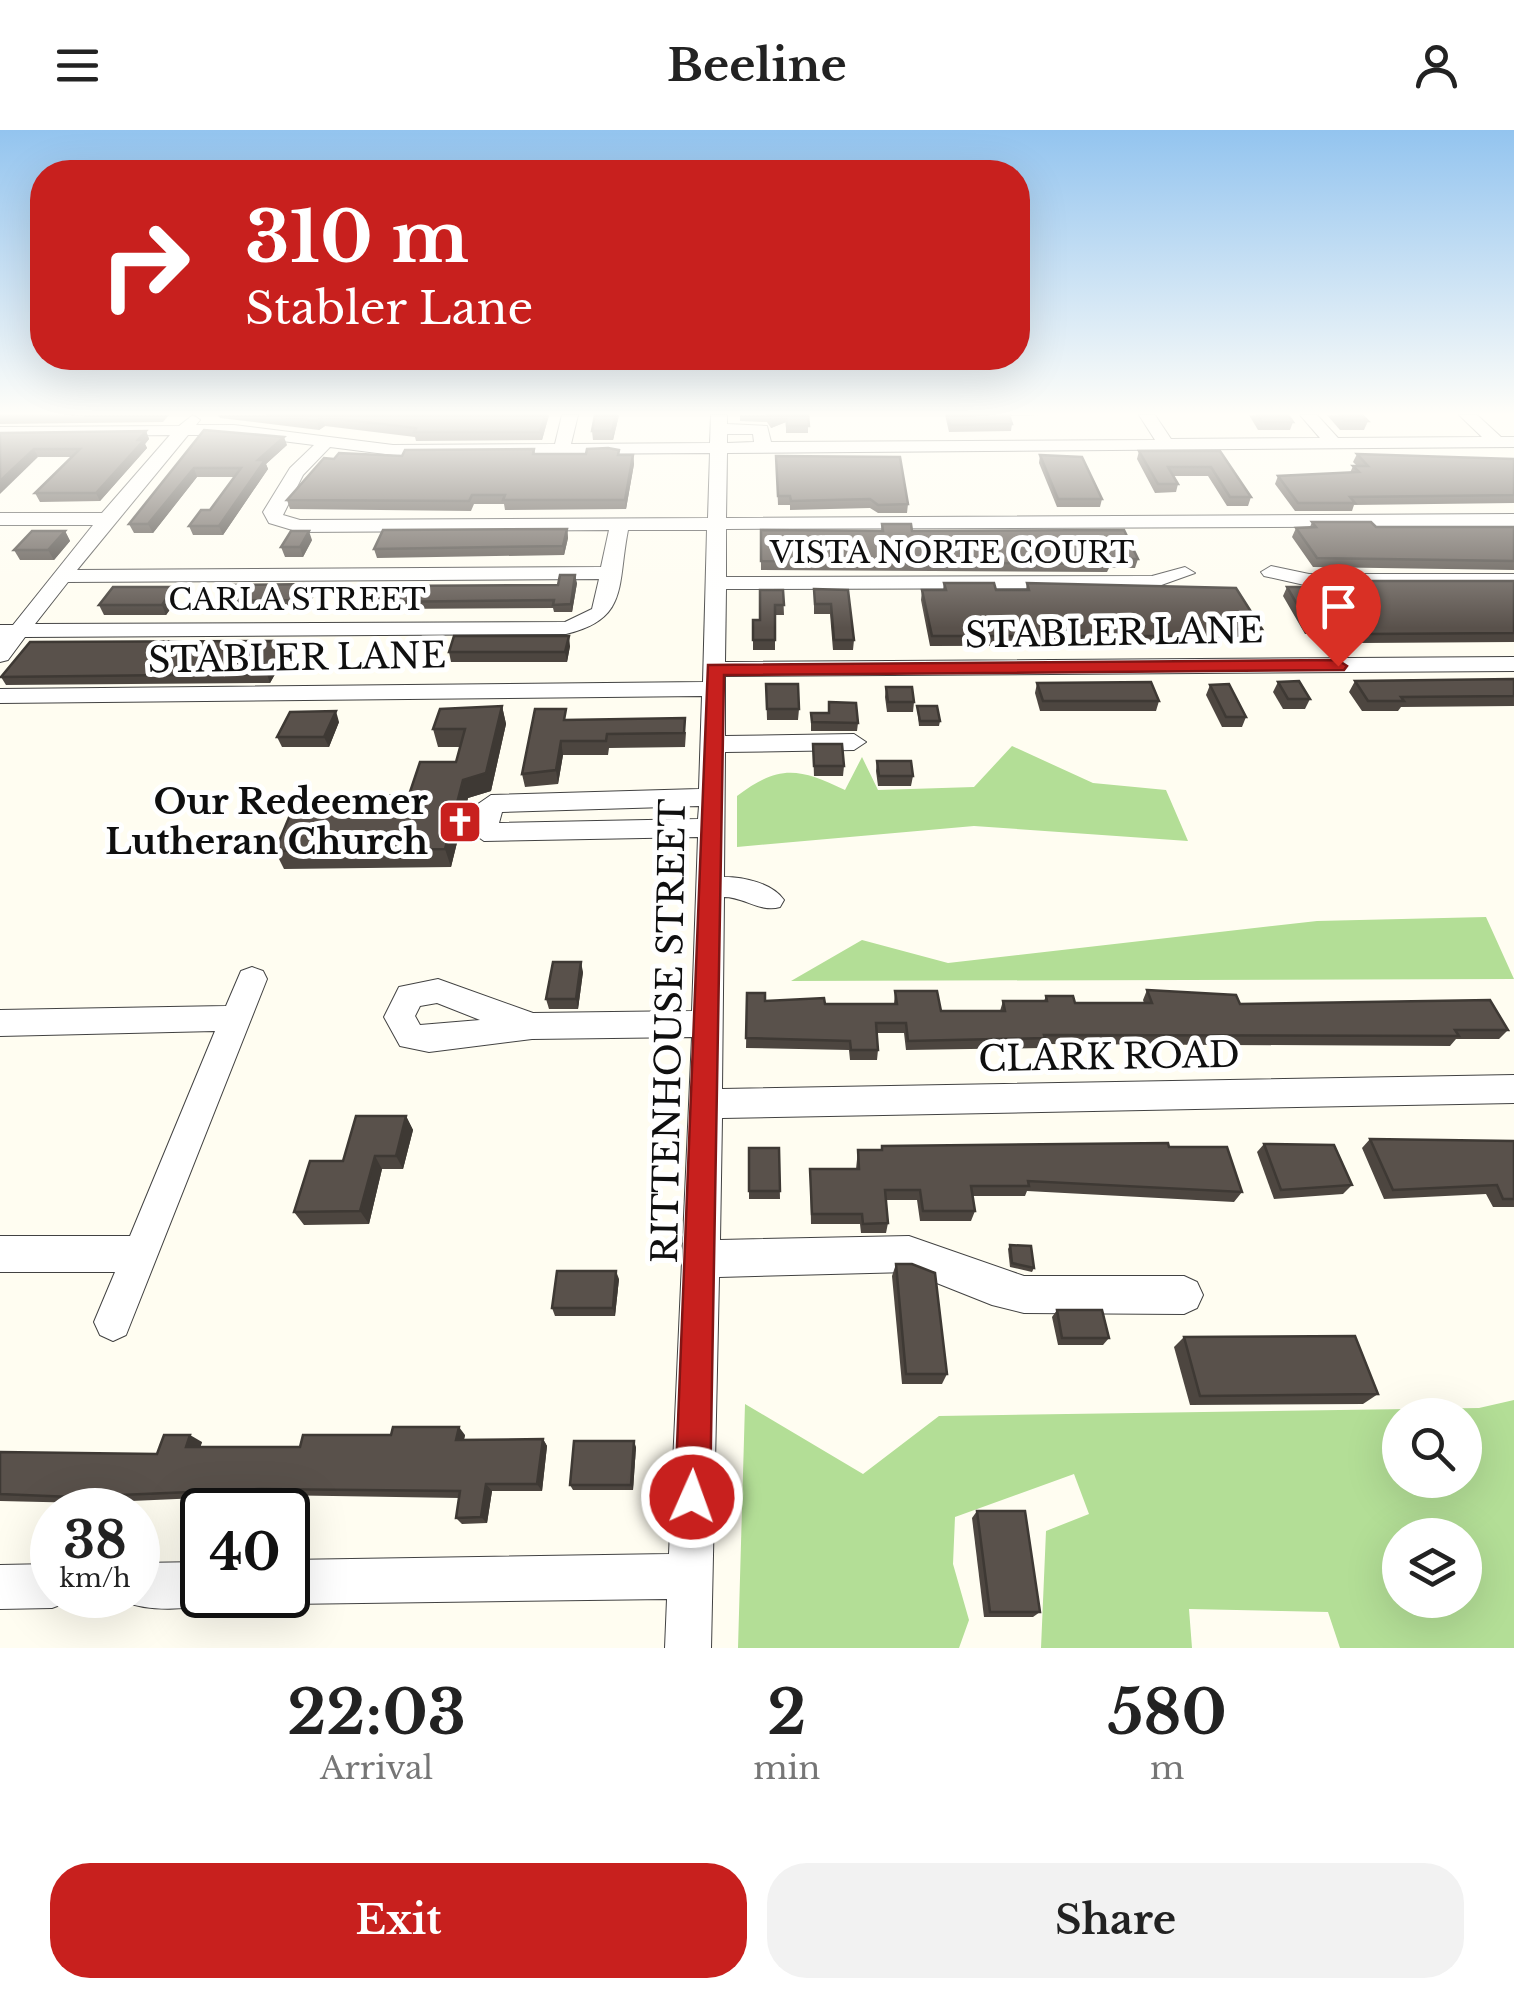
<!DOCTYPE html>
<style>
:root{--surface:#fff;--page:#f2f2f2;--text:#222;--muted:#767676;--accent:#c8201e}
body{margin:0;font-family:"Libre Baskerville",serif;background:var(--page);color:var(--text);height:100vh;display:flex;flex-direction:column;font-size:38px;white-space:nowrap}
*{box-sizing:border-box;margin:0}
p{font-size:32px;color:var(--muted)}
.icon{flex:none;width:55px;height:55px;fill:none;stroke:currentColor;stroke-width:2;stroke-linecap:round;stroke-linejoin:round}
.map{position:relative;height:1518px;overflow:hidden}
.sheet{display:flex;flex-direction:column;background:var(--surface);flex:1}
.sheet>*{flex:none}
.banner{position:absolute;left:30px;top:30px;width:1000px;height:210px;border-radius:40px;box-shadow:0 10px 40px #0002;background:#c8201e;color:#fff;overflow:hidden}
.fabs{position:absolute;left:1382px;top:1268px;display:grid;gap:20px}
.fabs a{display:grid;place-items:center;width:100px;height:100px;border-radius:50%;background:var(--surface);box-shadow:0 10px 40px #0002;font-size:50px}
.speed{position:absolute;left:30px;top:1358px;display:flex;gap:20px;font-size:50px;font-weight:700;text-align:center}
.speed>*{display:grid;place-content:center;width:130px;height:130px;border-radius:50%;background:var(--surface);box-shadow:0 10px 40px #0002;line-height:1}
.speed small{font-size:25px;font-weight:400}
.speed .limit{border:5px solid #111;border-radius:15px;background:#fff;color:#111}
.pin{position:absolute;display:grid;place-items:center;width:85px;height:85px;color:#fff;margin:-102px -42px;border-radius:50% 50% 50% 0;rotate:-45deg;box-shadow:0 0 10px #0007}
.pin .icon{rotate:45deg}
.me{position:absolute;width:110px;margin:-55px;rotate:2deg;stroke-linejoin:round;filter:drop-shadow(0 0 8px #0008)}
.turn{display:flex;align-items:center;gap:35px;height:210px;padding:0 50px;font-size:45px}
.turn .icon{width:130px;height:130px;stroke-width:2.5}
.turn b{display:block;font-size:70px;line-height:85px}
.eta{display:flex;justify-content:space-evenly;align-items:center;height:170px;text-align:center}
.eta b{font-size:60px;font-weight:700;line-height:70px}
.action{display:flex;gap:20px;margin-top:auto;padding:20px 50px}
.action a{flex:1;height:115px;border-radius:40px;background:var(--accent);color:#fff;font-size:40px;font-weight:700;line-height:115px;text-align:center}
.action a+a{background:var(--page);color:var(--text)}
header{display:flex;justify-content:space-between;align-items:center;height:130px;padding:0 50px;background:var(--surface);font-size:45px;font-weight:700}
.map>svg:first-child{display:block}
.forest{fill:#b3de96;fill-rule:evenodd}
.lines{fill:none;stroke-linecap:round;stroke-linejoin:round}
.minor-casing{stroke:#424242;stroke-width:2}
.minor{fill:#fff;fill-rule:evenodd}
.wall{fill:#4d4640}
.shaded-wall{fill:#3e3934}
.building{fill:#59514b;stroke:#3e3934;stroke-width:2.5}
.route{fill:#c8201e;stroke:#821514;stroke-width:2.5}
.labels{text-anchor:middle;stroke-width:10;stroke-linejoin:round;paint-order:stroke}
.far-street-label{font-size:30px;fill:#0f0f0f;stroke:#fff}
.street-label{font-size:35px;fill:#0f0f0f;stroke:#fff}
.poi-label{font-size:35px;font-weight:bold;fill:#0f0f0f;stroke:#fff;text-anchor:end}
</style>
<header><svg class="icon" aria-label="menu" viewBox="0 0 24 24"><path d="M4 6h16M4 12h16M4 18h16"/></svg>Beeline<svg class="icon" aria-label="person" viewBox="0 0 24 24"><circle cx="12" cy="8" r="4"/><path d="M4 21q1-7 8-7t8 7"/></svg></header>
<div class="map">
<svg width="1514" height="1518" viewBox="0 0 1514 1518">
<rect width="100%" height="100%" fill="#fffdf1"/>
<g class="forest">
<path d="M1012,616l81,37 73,7 22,51 -214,-15 -237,21v-51c42,-32 62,-28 108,-6l17,-33 16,33 96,-3z"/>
<path d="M1486,787l28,62 -723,2 71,-41 86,23 369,-42z"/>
<path d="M1514,1270v248h-174l-12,-36 -139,-3 3,39h-151l5,-117 43,-17 -15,-40 -119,43 -2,47 16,56 -10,28h-221l7,-244 118,70 76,-58 540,-8zM1400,1285h65v65h-65zM1400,1405h65v65h-65z"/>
</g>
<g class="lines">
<defs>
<g id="minor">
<path d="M193,285l7,5 -4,5h38l159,20 162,-1 7,-29h16l-7,29 139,-1 1,-28h16v9l40,2 4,16 384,-2 -16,-25h16l16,24 149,-1 -20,-23h17l21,23 144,-1 -23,-22h18l24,22h13v10l-787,6 -1,65 788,-4v12l-788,3v48l426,-1 33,-9 10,6 -42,15 -427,1 -1,73 789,-5v14l-789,5v60l129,-2 12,8 -12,8 -129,2 -1,125c20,0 48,6 60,23l-4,7c-19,6 -36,-10 -56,-10l-2,192 792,-14v28l-792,15 -2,122 189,-4 115,40h160l13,6 6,13 -6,13 -13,6 -160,-1 -32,-8 -83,-33 -190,5 -8,371h-46l2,-49 -379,5 -16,-6 16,-3v-35l381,-6 23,-517 -160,2 -103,13 -29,-6 -16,-29 15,-30 39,-8 95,34 159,-2 6,-174 -214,4 -13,-9 7,-28 13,-9 208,-6 3,-93 -702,7v-14l703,-7 4,-152h-79c-11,56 1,89 -62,104l-541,3 -17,23 -8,2v-37h13l80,-100h-93v-12h102l68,-78 -170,2v-10l179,-1zM727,304h26l1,8 -27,1zM188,305h46l80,10 -24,23 -27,44 6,11 30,9 310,-2 -8,37 -524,3zM330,317l63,8 317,-2 -2,65 -408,2 -17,-5 20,-40zM599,449l-7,30 -27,13 -530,2 33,-42zM699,676l-1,13 -199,4 3,-11zM437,873l43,17 -60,5 -5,-9 5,-10z"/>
<path d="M1271,436l38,8h205v12h-205l-45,-10 -3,-4z"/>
<path d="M252,837l11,4 4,8 -141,356 -13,6 -13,-6 -6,-13 21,-50h-115v-36h130l85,-205 -215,5v-26l226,-4 15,-35z"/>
<path d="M202,1432v33h18l-2,5c-27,11 -69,12 -96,1l-2,-6h18v-32z"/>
<path d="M52,1434v31h19l-3,7 -16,6 -52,1v-44z"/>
</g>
</defs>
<use href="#minor" class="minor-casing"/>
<use href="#minor" class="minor"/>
</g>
<g class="wall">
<path d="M0,285h169l-6,7 -163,2z"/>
<path d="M218,285h331l-7,25 -126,1 -1,-4 -90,-11 -6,4 -99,-12z"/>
<path d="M619,285l-6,25h-20l-1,-9z"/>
<path d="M740,285h68v18h-22v-11l-15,6 -4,-6 -27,-1z"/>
<path d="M945,285h101l-37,1 3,8 -1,7 -62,1z"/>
<path d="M1249,285h39l5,7 -3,8h-32z"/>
<path d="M1327,285h35l6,6 -4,9h-24z"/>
<path d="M204,300l83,15 -21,19 2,5 -45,66h-30l-4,-9 21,-16 24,-33h-37l-44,56h-19l-5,-9z"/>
<path d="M146,301l3,8 -4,5 2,4 -47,53 -60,1 -5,-9 37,-36h-34l-38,-24z"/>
<path d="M534,319l1,5 98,1 1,9 -8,45 -121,1 -1,-6h-30l-3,7 -181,-2 -3,-9 47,-41z"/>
<path d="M1139,321h81l31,46 -3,9h-21l-19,-30h-35l5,8 -2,8 -21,1 -18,-34z"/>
<path d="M1357,324l157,5v44l-160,2 -2,6h-57l-20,-27 3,-8 72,-3 3,-7h4l-4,-4z"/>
<path d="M1040,325l62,44 -2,8h-43l-18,-44z"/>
<path d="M776,326l132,48 -1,9h-29l-8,-5 -80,2v-5h-12z"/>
<path d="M1312,392l64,5h138v43l-201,-3 -21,-30 4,-9 14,-1z"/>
<path d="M882,394l30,7 226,28 -3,9h-26l-2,4 -346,-2v-40l120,1z"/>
<path d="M567,399l1,9 -4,17 -187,3 -3,-9z"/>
<path d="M65,401l5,10 -16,19h-34l-6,-10z"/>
<path d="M312,410l-9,17h-18l-4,-10z"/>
<path d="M1362,451h152v61l-153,1 -7,-10 -49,1 -22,-38 4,-9h72z"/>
<path d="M577,453l-5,29h-18l-1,-4 -172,1 -3,-7z"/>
<path d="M944,453l52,7h30l1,-7 235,46 -4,10h-35l-3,6 -290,1 -9,-46 1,-10h21z"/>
<path d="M174,457l5,10 -13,18h-62l-5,-10z"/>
<path d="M814,459l34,1 6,50 -1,10h-20l-3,-36h-16z"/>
<path d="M783,460l1,25h-9v35h-22v-30h7z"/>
<path d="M315,464l-8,15 -86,2 -5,-10z"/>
<path d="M286,511l3,8 -19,34 -264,2 -5,-8z"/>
<path d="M570,516l-3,16h-116l-2,-10z"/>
<path d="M1514,549v27l-113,1 -3,4h-36l-13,-19 6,-11z"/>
<path d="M1278,552l32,17 -5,10h-22l-10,-17z"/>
<path d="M1037,553l122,18 -3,10h-116l-5,-18z"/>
<path d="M766,554l33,25 -1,11h-31z"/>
<path d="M1210,555l36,32 -4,10h-20l-16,-32z"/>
<path d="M886,557l28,15 -1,10h-26l-2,-15z"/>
<path d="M829,572l29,21 -1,8h-46v-18h17z"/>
<path d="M502,576l4,18 -15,67 -23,7 -17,69 -167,2 -9,-18 134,-56 47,-33 4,-15h-22l-5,-18z"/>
<path d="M917,576l23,15 -1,5h-20z"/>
<path d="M568,590l118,12 -1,15 -76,1 -1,7h-45l-5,29 -33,3 -3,-13z"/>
<path d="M339,592l-10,25h-47l-5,-10z"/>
<path d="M813,614l31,22 -1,10h-29z"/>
<path d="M877,631l36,15 -2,10h-33l-2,-15z"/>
<path d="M583,842l-5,37h-29l-3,-10z"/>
<path d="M1147,860l93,14 268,26 -9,9h-43l-6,7 -407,-2 -1,4 -136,2 -2,-17h-27l1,17 -1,10h-27l-1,-10 -103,-2 1,-55 18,8 60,3h69l1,-13 46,20h59l3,-10h41l2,-5 29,7h69l-1,-3z"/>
<path d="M406,986l7,14 -10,39h-21l-13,55 -65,1 -10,-13 49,-51z"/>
<path d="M1370,1009l144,2v66h-21l-7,-13 -102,5 -22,-51z"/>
<path d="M1264,1014l88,41 -9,9 -69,5 -17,-47z"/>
<path d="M882,1016l287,1 73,45 -8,10 -207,-11 -2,5h-53l3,15 -4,10h-51l-3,-21h-31l2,23 -2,10h-25l-1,-9h-49l-1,-55h46l2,-19h23z"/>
<path d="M749,1018h30l1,51h-31z"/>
<path d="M1010,1115l24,23 -2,4 -22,-5 -2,-18z"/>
<path d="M896,1134l51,110 -5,10h-40l-10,-108z"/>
<path d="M619,1149l-4,37h-60l-3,-8z"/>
<path d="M1057,1180l52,28 -6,7h-45l-6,-28z"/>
<path d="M1184,1207l194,57 -15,10 -173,1 -16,-58z"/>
<path d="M391,1305h74l-1,5 79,-1 4,7 -5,45h-50l-5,32 -25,1 -6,-6 3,-20 -189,-3 -184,8 -86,-2v-49l157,2 45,-12 -2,5h100z"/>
<path d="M636,1317l-3,43h-60l-3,-5z"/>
<path d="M977,1381l63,101 -7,5h-49l-12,-99z"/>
</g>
<g class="shaded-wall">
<path d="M545,285h4l-7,25 -2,-8z"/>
<path d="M616,285h3l-6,25 -1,-9z"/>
<path d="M786,285v7l-15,6 1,-7z"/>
<path d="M322,287l3,9 -6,4 -2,-9z"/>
<path d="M146,301l3,8 -4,5 2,4 -47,53 -4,-8z"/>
<path d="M284,307l3,8 -21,19 2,5 -45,66 -4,-9 39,-66z"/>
<path d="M34,319l4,8 -38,37v-13z"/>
<path d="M633,325l1,9 -8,45 -1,-9z"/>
<path d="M194,338l3,9 -44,56 -5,-9z"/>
<path d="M567,399l1,9 -4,17 -1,-9z"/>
<path d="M65,401l5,10 -16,19 -6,-10z"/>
<path d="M309,401l3,9 -9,17 -3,-10z"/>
<path d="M575,445l2,8 -5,29 -1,-8z"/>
<path d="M312,454l3,10 -8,15 -4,-9z"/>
<path d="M174,457l5,10 -13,18 -4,-10z"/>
<path d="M569,506l1,10 -3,16 -2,-10z"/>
<path d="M286,511l3,8 -19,34 -3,-9z"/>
<path d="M502,576l4,18 -15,67 -23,7 -17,69 -6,-18 18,-69z"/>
<path d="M336,581l3,11 -10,25 -5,-10z"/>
<path d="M561,611l2,14 -5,29 -2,-14z"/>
<path d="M581,832l2,10 -5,37 -2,-10z"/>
<path d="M406,986l7,14 -10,39 -7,-13z"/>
<path d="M375,1026l7,13 -13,55 -9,-13z"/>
<path d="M616,1141l3,8 -4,37 -2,-8z"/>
<path d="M459,1297l6,8 -3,12 -6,-7z"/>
<path d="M190,1305l12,7 -4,13 -12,-8z"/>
<path d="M543,1309l4,7 -5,45 -5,-7z"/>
<path d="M634,1311l2,6 -3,43 -2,-5z"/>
<path d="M486,1354l6,7 -5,32 -6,-6z"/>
</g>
<g class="building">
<path d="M0,285h75l-75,1z"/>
<path d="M266,285h279l-5,17h-126l2,-4 -94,-11 -5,4z"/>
<path d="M595,285h21l-4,16h-20z"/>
<path d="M767,285h18l-13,6z"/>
<path d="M786,285h22l1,11h-22z"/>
<path d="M947,285h62l3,9 -62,1z"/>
<path d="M1257,285h31l5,7h-31z"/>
<path d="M1339,285h23l6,6h-24z"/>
<path d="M204,300l80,7 -26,23h7l-46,66h-30l12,-16h9l31,-42h-47l-46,56h-19z"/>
<path d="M146,301l-8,9h6l-48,53h-61l45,-44h-46l-34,32v-48z"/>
<path d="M608,318l11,2 -1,5h15l-8,45h-122l2,-5h-33l-3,6 -182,-1 37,-42 10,1 5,-6 63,3 3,-6 129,-1 -1,5h53l1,-5z"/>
<path d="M1139,321h81l31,46h-21l-19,-30h-43l10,17h-20z"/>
<path d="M1357,324l157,5v36l-164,2 5,6h-57l-20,-27 81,-4 -6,-6h15z"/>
<path d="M1040,325l42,2 20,42h-44z"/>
<path d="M776,326l124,1 8,47 -30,1 -8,-6 -79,2 -1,-5h-12z"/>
<path d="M1312,392h59l5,5h138v34l-197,-3 -21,-30 20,-1z"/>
<path d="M882,394h29l1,7 212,-1 14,29h-30l2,5 -349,-3v-31l122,1z"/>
<path d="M567,399l-4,17 -189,3 9,-19z"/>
<path d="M32,401h33l-17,19h-34z"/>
<path d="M291,401h18l-9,16h-19z"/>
<path d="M560,445h15l-4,29 -18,1 1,-5 -176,2 7,-16 173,-1z"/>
<path d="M1362,451h152v52l-148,1 -8,-10 -49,1 -22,-38h80z"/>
<path d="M944,453h50l2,7h33l-2,-7 209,5 26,41h-42l4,7h-292l-10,-46h24z"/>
<path d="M312,454l-9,16 -87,1 10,-16z"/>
<path d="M113,457h61l-12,18h-63z"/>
<path d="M814,459l34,1 6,50h-20l-3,-36h-16z"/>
<path d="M760,460h23l1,15h-9v35h-22v-20h7z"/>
<path d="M454,506h115l-4,16h-116z"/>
<path d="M286,511l-19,33 -266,3 29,-35z"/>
<path d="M1514,549v17l-113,1 3,4h-36l-13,-20z"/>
<path d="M1299,551l11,18h-22l-10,-17z"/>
<path d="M1151,552l8,19h-116l-6,-18z"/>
<path d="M766,554h32l1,25h-32z"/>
<path d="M1229,554l17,33h-20l-16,-32z"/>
<path d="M886,557h26l2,15h-26z"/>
<path d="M829,572l27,1 2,20 -46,-1 -1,-9h18z"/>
<path d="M502,576l-16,67 -23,7 -18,69 -170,2 23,-55 111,-1 11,-33h36l9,-33h-32l7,-20z"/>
<path d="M917,576h20l3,15h-20z"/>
<path d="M535,579h31l-2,11 121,-2 -1,15 -77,1 -1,7h-45l-5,29 -34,4z"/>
<path d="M336,581l-12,26h-47l13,-25z"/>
<path d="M813,614h29l2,22h-30z"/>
<path d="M877,631h34l2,15h-34z"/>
<path d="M553,832h28l-5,37h-30z"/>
<path d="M1147,860l89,5 4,9 250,-4 18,30h-53l4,6 -415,-1 1,3 -137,3 -2,-18h-30l2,27h-27l-1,-9 -104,-3 1,-45h18v8l59,-3 1,6h72l-2,-13h42l4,20h64l-2,-10h44l-1,-5h27l2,7h77z"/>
<path d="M356,986h50l-10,40h-21l-15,55 -66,1 16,-51h33z"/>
<path d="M1370,1009l144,2v58h-11l-6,-14 -104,5z"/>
<path d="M1168,1013l1,4h58l15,45 -214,-11 1,5h-58l4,25h-52l-3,-21h-35l3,33 -25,1 -1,-10h-50l-2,-45h49l-1,-19h24v-4z"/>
<path d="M1264,1014l70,1 18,40 -71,5z"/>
<path d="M749,1018h30l1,43h-31z"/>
<path d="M1010,1115l21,1 3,22 -22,-5z"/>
<path d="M896,1134h16l23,9 12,101h-41z"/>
<path d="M557,1141h59l-3,37h-61z"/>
<path d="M1057,1180h45l7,28h-47z"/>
<path d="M1355,1206l23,58 -178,2 -16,-59z"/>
<path d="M393,1297h66l-3,13 87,-1 -6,45h-51l-5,33 -25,1 4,-27 -200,-2 -188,8 -72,-3v-42l157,2 7,-19h26l-4,12h114l3,-12h88z"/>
<path d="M574,1311h60l-3,44h-61z"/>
<path d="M977,1381h48l15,101h-50z"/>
</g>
<linearGradient id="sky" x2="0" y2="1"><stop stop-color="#93c4ef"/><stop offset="0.57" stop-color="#fffef9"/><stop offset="1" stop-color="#fffef9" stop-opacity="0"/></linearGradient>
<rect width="1514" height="498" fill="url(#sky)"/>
<path class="route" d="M1338,530l9,6 -3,4 -620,5 -14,822 -5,12 -13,5 -12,-5 -5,-12 33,-832z"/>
<defs>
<symbol id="church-square" viewBox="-11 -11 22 22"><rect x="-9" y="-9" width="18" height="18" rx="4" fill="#c8201e" stroke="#fff"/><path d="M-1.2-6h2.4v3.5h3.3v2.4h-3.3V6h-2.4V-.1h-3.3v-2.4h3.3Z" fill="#fff"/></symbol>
</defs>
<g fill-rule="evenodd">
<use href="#church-square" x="435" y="667" width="50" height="50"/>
</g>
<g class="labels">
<g class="far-street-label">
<text x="952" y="433">VISTA NORTE COURT</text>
<text x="297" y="480">CARLA STREET</text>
</g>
<g class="street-label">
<text transform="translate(1114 503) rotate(-1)" y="12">STABLER LANE</text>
<text transform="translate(297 528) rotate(-1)" y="12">STABLER LANE</text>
<text transform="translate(669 901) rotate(-89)" y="12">RITTENHOUSE STREET</text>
<text transform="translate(1109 927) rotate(-1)" y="12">CLARK ROAD</text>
</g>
<g class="poi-label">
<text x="428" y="684">Our Redeemer<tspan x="428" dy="40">Lutheran Church</tspan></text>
</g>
</g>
</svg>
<div class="fabs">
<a><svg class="icon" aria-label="search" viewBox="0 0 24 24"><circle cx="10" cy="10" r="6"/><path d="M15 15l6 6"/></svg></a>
<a><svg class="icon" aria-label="layers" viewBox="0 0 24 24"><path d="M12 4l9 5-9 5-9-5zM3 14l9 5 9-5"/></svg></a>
</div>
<div class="speed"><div>38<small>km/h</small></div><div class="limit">40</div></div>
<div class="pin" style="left:1338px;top:536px;background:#d93025"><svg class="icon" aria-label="arrive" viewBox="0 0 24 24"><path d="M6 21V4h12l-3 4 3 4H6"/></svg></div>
<svg class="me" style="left:692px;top:1367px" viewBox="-20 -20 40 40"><circle r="17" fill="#c8201e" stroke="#fff" stroke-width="3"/><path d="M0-11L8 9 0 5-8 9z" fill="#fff"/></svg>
<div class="banner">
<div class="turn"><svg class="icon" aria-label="right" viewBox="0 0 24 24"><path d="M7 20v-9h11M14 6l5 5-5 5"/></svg><div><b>310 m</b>Stabler Lane</div></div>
</div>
</div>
<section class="sheet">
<div class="eta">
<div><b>22:03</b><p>Arrival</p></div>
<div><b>2</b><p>min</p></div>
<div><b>580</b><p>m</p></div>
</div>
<div class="action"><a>Exit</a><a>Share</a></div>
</section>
